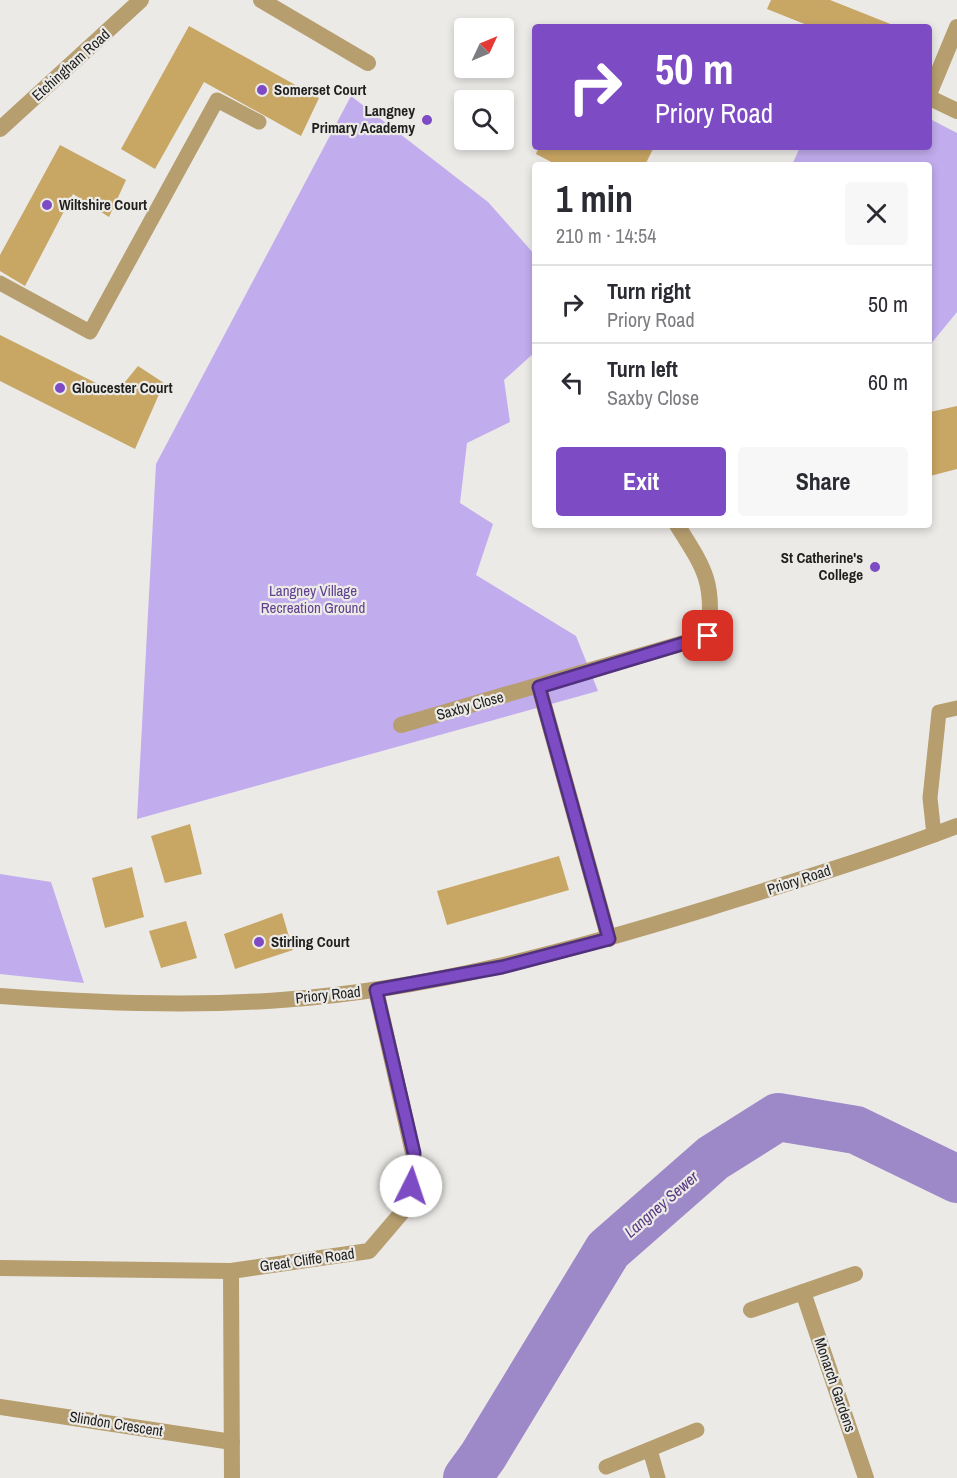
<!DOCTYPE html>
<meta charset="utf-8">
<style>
:root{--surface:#fff;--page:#f7f7f7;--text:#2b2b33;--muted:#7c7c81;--line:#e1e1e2;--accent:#7d4cc4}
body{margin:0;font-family:"Archivo Narrow",sans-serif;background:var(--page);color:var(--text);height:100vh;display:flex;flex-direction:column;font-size:22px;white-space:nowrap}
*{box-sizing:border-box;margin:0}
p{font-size:20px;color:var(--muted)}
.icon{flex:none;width:33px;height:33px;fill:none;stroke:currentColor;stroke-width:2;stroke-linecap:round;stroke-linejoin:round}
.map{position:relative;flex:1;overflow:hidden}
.side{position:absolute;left:532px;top:162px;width:400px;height:366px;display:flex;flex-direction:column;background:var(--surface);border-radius:6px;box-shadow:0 3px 9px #0003}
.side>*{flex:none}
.banner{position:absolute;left:532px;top:24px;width:400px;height:126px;border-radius:6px;box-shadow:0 3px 9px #0003;background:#7d4cc4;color:#fff;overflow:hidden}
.needle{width:39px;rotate:46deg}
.tools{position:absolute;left:454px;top:18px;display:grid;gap:12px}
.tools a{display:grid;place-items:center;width:60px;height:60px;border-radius:6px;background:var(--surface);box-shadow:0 3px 9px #0003;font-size:30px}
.pin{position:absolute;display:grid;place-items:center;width:51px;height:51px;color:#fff;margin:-26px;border-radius:12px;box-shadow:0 3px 9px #0006}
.me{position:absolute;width:66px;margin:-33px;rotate:4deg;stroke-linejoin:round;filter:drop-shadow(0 0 4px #0008)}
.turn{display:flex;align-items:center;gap:21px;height:126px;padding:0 24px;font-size:27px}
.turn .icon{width:78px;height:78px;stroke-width:2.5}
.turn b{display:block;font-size:42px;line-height:51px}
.round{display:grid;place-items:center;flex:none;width:63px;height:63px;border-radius:6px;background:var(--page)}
.overview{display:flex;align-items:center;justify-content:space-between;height:102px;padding:0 24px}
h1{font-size:36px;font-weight:700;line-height:45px}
.primary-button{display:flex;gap:12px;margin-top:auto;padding:12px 24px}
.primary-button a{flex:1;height:69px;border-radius:6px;background:var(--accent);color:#fff;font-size:24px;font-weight:700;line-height:69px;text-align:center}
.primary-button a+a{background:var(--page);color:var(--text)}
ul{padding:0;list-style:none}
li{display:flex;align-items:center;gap:18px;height:78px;padding:0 24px;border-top:2px solid var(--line)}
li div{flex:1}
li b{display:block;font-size:22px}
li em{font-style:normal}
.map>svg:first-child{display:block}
.green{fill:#c1aced}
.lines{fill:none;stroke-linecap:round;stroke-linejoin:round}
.river{stroke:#9e89c8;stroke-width:48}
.building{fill:#c8a664}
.service{stroke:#b69e6f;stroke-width:15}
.pedestrian{stroke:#b69e6f;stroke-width:16}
.minor{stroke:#b69e6f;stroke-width:16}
.tertiary{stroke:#b69e6f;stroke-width:16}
.route-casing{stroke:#51317f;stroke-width:15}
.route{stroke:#7d4cc4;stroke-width:10}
.poi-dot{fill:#7d4cc4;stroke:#eceae7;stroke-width:2}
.labels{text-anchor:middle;stroke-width:4.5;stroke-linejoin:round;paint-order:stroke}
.street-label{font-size:15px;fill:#1f1f1e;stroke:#eceae7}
.poi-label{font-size:15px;font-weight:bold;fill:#1f1f1e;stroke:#eceae7;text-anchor:start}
.park-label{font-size:15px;fill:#5f418e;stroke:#eceae7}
.water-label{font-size:16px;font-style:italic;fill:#573985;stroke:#eceae7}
</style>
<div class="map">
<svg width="957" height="1478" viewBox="0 0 957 1478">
<rect width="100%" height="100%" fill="#eceae7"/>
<g class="green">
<path d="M351,96l137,106 47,53v97l-31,28 6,42 -43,21 -7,60 33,21 -17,51 100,61 22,55 -461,128 19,-355z"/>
<path d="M930,119l27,14v179l-27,33v-180h-138l8,-18h130z"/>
<path d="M0,874l51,8 33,101 -84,-9z"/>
</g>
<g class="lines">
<path class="river" d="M467,1478l16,-22 125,-206 105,-92 65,-41 78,13 101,49"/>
</g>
<g class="building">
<path d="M771,0h59l68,27h-86l-45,-18z"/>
<path d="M189,26l130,72 -18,38 -97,-54 -49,87 -34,-20z"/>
<path d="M60,145l66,35 -17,37 -36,-23 -48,92 -25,-15v-16z"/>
<path d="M539,147h115l-9,18h-88l-21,-11z"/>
<path d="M0,335l116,58 22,-27 26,17 -29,66 -135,-68z"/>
<path d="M957,406v63l-27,7v-64z"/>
<path d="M190,824l12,50 -37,9 -14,-47z"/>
<path d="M559,856l10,34 -122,35 -10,-34z"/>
<path d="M132,867l12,50 -39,11 -13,-50z"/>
<path d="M282,913l11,37 -58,19 -11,-35z"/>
<path d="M186,921l11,37 -36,10 -12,-37z"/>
</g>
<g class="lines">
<g class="service">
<path d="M0,283l90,49 127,-232 42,22"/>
<path d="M934,835l-4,-37 9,-86 18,-4"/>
<path d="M650,1450l8,28"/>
<path d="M606,1467l91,-37"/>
</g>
<path class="pedestrian" d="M261,0l107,63"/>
<g class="minor">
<path d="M930,92l27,-65"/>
<path d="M930,98l27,13"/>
<path d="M0,129l141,-129"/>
<path d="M539,687l70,252"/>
<path d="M401,725l307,-89c7,-53 -3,-67 -31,-111"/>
<path d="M0,1268l231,3 138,-20 41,-48 3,-50 -37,-163"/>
<path d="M231,1271l1,207"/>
<path d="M803,1292l63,186"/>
<path d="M751,1310l104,-36"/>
<path d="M0,1407l232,35"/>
</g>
<path class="tertiary" d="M0,996c93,7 188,11 281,4 147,-10 288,-49 428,-92 83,-26 167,-51 248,-82"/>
</g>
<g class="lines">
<defs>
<path id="route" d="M411,1186l3,-33 -38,-163 126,-23 107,-28 -70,-252 169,-51"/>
</defs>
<use href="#route" class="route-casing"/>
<use href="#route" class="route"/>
</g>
<g class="poi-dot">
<circle cx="262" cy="90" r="6"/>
<circle cx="427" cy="120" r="6"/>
<circle cx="47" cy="205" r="6"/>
<circle cx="60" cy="388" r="6"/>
<circle cx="875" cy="567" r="6"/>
<circle cx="259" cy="942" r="6"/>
</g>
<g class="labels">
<g class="street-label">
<text transform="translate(71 65) rotate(-42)" y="5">Etchingham Road</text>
<text transform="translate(470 706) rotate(-16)" y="5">Saxby Close</text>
<text transform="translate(799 880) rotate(-18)" y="5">Priory Road</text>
<text transform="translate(328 995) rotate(-6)" y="5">Priory Road</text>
<text transform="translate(307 1260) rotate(-8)" y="5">Great Cliffe Road</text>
<text transform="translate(835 1385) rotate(71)" y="5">Monarch Gardens</text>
<text transform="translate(116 1424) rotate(9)" y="5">Slindon Crescent</text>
</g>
<g class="poi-label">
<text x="274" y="95">Somerset Court</text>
<text x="415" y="116" text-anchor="end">Langney<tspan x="415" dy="17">Primary Academy</tspan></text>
<text x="59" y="210">Wiltshire Court</text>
<text x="72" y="393">Gloucester Court</text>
<text x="863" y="563" text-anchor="end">St Catherine's<tspan x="863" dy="17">College</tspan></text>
<text x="271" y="947">Stirling Court</text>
</g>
<g class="park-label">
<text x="313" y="596">Langney Village<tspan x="313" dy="17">Recreation Ground</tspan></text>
</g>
<g class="water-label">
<text transform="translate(661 1204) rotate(-41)" y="6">Langney Sewer</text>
</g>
</g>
</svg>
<div class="tools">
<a><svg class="needle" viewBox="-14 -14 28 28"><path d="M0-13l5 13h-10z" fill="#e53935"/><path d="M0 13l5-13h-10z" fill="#7c7c81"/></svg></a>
<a><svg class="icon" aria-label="search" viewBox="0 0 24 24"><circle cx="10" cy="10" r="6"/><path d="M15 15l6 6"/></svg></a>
</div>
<div class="pin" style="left:708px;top:636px;background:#d93025"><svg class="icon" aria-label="arrive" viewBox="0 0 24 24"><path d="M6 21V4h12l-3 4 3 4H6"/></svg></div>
<svg class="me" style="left:411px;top:1186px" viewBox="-20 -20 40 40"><circle r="19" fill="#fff"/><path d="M0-13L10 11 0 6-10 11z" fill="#7d4cc4"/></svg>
<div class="banner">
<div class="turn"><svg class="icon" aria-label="right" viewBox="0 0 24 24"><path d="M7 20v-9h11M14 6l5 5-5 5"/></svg><div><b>50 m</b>Priory Road</div></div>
</div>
<section class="side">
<div class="overview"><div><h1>1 min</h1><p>210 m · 14:54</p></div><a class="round"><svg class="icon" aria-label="close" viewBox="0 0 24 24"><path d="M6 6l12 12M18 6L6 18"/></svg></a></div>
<ul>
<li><svg class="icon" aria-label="right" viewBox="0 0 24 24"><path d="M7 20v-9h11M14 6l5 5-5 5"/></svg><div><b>Turn right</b><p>Priory Road</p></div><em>50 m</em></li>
<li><svg class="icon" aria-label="left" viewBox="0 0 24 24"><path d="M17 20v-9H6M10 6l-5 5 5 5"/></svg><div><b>Turn left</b><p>Saxby Close</p></div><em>60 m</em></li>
</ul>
<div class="primary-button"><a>Exit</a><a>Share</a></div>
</section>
</div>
